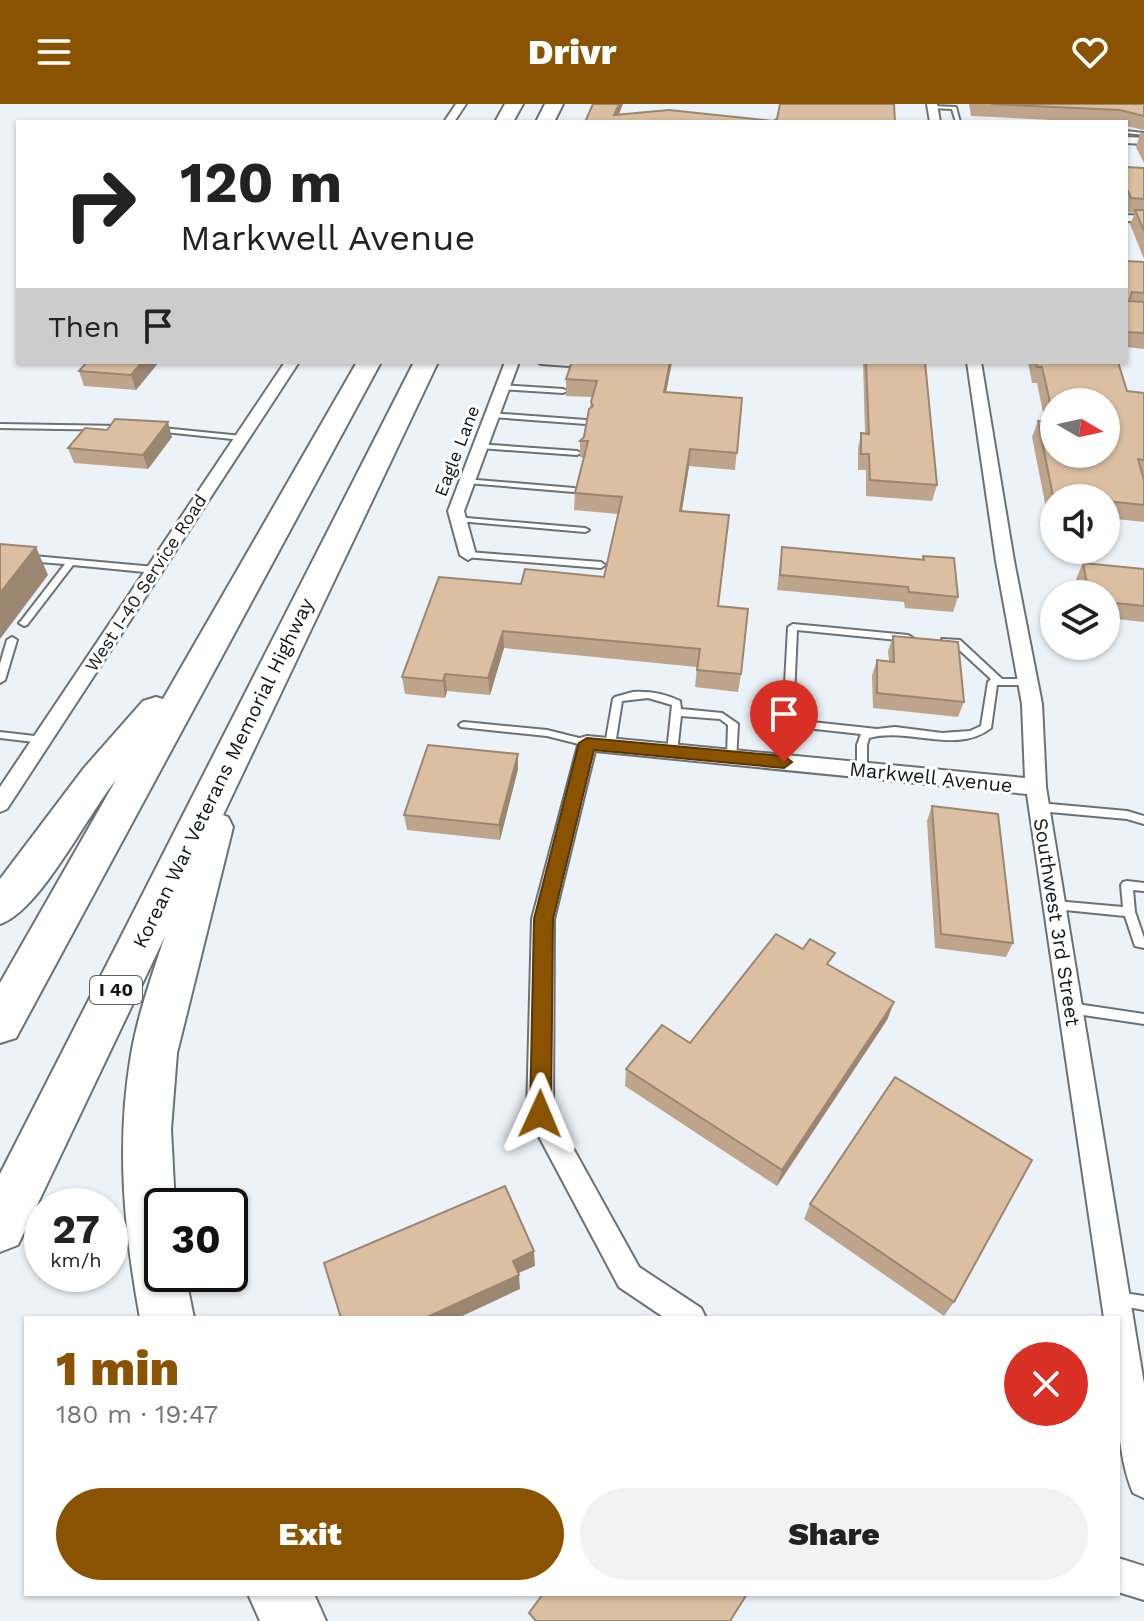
<!DOCTYPE html>
<meta charset="utf-8">
<style>
:root{--surface:#fff;--page:#f2f2f2;--text:#222;--muted:#767676;--accent:#895301}
body{margin:0;font-family:"Work Sans",sans-serif;background:var(--page);color:var(--text);height:100vh;display:flex;flex-direction:column;font-size:30px;white-space:nowrap}
*{box-sizing:border-box;margin:0}
p{font-size:26px;color:var(--muted)}
.icon{flex:none;width:44px;height:44px;fill:none;stroke:currentColor;stroke-width:2;stroke-linecap:round;stroke-linejoin:round}
.map{position:relative;flex:1;overflow:hidden}
.panel{position:absolute;left:24px;top:1212px;width:1096px;height:280px;display:flex;flex-direction:column;background:var(--surface);border-radius:0px;box-shadow:0 2px 6px #0004}
.panel>*{flex:none}
.banner{position:absolute;left:16px;top:16px;width:1112px;height:244px;border-radius:0px;box-shadow:0 2px 6px #0004;background:#fff;color:var(--text);overflow:hidden}
.needle{width:52px;rotate:99deg}
.controls{position:absolute;left:1040px;top:284px;display:grid;gap:16px}
.controls a{display:grid;place-items:center;width:80px;height:80px;border-radius:50%;background:var(--surface);box-shadow:0 2px 6px #0004;font-size:40px}
.speed{position:absolute;left:24px;top:1084px;display:flex;gap:16px;font-size:40px;font-weight:700;text-align:center}
.speed>*{display:grid;place-content:center;width:104px;height:104px;border-radius:50%;background:var(--surface);box-shadow:0 2px 6px #0004;line-height:1}
.speed small{font-size:20px;font-weight:400}
.speed .limit{border:4px solid #111;border-radius:12px;background:#fff;color:#111}
.pin{position:absolute;display:grid;place-items:center;width:68px;height:68px;color:#fff;margin:-82px -34px;border-radius:50% 50% 50% 0;rotate:-45deg;box-shadow:0 0 8px #0007}
.pin .icon{rotate:45deg}
.me{position:absolute;width:88px;margin:-44px;rotate:1deg;stroke-linejoin:round;filter:drop-shadow(0 0 6px #0008)}
.turn{display:flex;align-items:center;gap:28px;height:168px;padding:0 32px;font-size:36px}
.turn .icon{width:104px;height:104px;stroke-width:2.5}
.turn b{display:block;font-size:56px;line-height:68px}
.then{display:flex;align-items:center;height:76px;padding:0 32px;background:#0003;gap:16px;font-size:30px}
.round{display:grid;place-items:center;flex:none;width:84px;height:84px;border-radius:42px;background:var(--page)}
.summary{display:flex;align-items:center;justify-content:space-between;height:136px;padding:0 32px}
h1{font-size:48px;font-weight:800;line-height:60px;color:var(--accent)}
.cta{display:flex;gap:16px;margin-top:auto;padding:16px 32px}
.cta a{flex:1;height:92px;border-radius:48px;background:var(--accent);color:#fff;font-size:32px;font-weight:800;line-height:92px;text-align:center}
.cta a+a{background:var(--page);color:var(--text)}
header{display:flex;justify-content:space-between;align-items:center;height:104px;padding:0 32px;background:var(--accent);color:#fff;font-size:36px;font-weight:800}
.map>svg:first-child{display:block}
.lines{fill:none;stroke-linecap:round;stroke-linejoin:round}
.service-casing{stroke:#6b7176;stroke-width:4}
.minor-casing{stroke:#6b7176;stroke-width:4}
.motorway-casing{stroke:#6b7176;stroke-width:4}
.service{fill:#fff;fill-rule:evenodd}
.minor{fill:#fff;fill-rule:evenodd}
.motorway{fill:#fff;fill-rule:evenodd}
.wall{fill:#bda48a}
.shaded-wall{fill:#9a8671}
.building{fill:#dcbfa1;stroke:#9a8671;stroke-width:2}
.route{fill:#895301;stroke:#593601;stroke-width:2}
.labels{text-anchor:middle;stroke-width:6;stroke-linejoin:round;paint-order:stroke}
.far-street-label{font-size:18px;fill:#141618;stroke:#fff}
.shield{fill:#fff;stroke:#5a5c5d;stroke-width:2}
.shield-label{font-size:18px;font-weight:bold;fill:#141618}
.street-label{font-size:20px;fill:#141618;stroke:#fff}
</style>
<header><svg class="icon" aria-label="menu" viewBox="0 0 24 24"><path d="M4 6h16M4 12h16M4 18h16"/></svg>Drivr<svg class="icon" aria-label="heart" viewBox="0 0 24 24"><path d="M12 20l-8-8c-3-5 5-10 8-4 3-6 11-1 8 4z"/></svg></header>
<div class="map">
<svg width="1144" height="1517" viewBox="0 0 1144 1517">
<rect width="100%" height="100%" fill="#ecf3f8"/>
<g class="lines">
<defs>
<g id="service">
<path d="M932,2l24,1 4,15h-4l-4,-13 -22,-1z"/>
<path d="M1126,27l18,2v2l-18,-2z"/>
<path d="M538,258h31l3,2 -3,2 -28,-2z"/>
<path d="M499,281l64,4 4,2 -4,2 -61,-4h-3z"/>
<path d="M489,309l97,7 4,2 -4,2 -94,-7 -4,-2z"/>
<path d="M0,320l122,2 4,2 -4,2 -122,-2z"/>
<path d="M152,323l90,9 4,2 -4,2 -87,-9 -4,-2z"/>
<path d="M477,340l100,7 4,2 -4,2 -97,-7 -4,-2z"/>
<path d="M464,375l110,9 4,2 -4,2 -107,-9 -4,-2z"/>
<path d="M455,413l130,11 4,2 -4,2 -127,-11h-3z"/>
<path d="M468,448l133,10 4,3 -4,3 -136,-11 -1,-2z"/>
<path d="M0,449l155,14 4,3 -4,3 -82,-8 -46,60 -3,1 -5,-3 2,-2 44,-57 -65,-5z"/>
<path d="M793,520l115,11 5,3 -5,3 -111,-11 -4,90 84,9 18,-2 47,6 28,-2 11,-5 7,-44 3,-3 -37,-34 -12,-2v-4l18,1 42,39h26l5,3 -5,3h-31l-6,43c-34,27 -83,-1 -122,10l-2,7v25l-5,4 -5,-4v-25l4,-11 -73,-8 -5,-3 5,-96z"/>
<path d="M12,533l5,3 -12,40 -5,3v-19l7,-24z"/>
<path d="M633,588c17,-1 32,2 47,9l1,8 41,4 16,11 -2,36h-8l-1,-3 1,-32 -8,-6 -39,-3 -4,36 -1,3h-8l-1,-3 5,-47 -24,-7 -26,3 -7,44 -1,2h-8l-1,-2 8,-46 2,-2z"/>
<path d="M464,618l83,8 44,11 1,2 -5,3 -40,-10 -86,-9 -2,-2 2,-2z"/>
<path d="M0,628l43,5 5,3 -5,3 -43,-5z"/>
<path d="M1039,699l88,8 17,5v8l-17,-5 -88,-8 -5,-4z"/>
<path d="M1127,777l17,2v8l-11,-1 2,22 9,26v10l-9,-2 -10,-30 -70,-7 -4,-1 -2,-3 2,-3 4,-1 68,6 -2,-22 2,-3z"/>
<path d="M1070,899l74,11v10l-74,-11 -4,-1 -2,-4 2,-4z"/>
<path d="M1117,1188l27,4v14l-32,-6 -2,-5 2,-5z"/>
</g>
<g id="minor">
<path d="M456,0h10l-12,18h-10z"/>
<path d="M927,0h10l3,18h-10z"/>
<path d="M1126,33l18,1v6l-18,-1z"/>
<path d="M1126,111l18,1v6l-18,-1z"/>
<path d="M285,258h14l-292,447 -7,3v-25z"/>
<path d="M505,258h14l-55,149 12,44 -8,5 -8,-5 -12,-44z"/>
<path d="M967,258h14l33,199 28,143 4,83 98,597v114l-11,-5c-21,-50 -15,-121 -15,-175h-14l-77,-524 -432,-43 -41,168 -1,193 86,155 62,41 5,10h-41l-46,-31 -92,-173 5,-195 48,-181 7,-2 438,42 -3,-74 -26,-143z"/>
<path d="M1118,1454l26,8v34l-26,-8z"/>
</g>
<g id="motorway">
<path d="M505,0h18l-10,18h-18z"/>
<path d="M545,0h18l-9,18h-18z"/>
<path d="M357,258h24l-365,676 -16,5v-60l116,-203c-29,35 -76,131 -116,144v-45l84,-111 59,-67 13,-4 7,2z"/>
<path d="M414,258h24l-215,453 5,2 5,10 -56,226 -6,76 4,77h-13v68h23l9,44h-54c-16,-87 -24,-175 -9,-263 7,-41 21,-80 34,-119l-147,309 -18,7v-78z"/>
<path d="M248,1490h66l12,27h-66z"/>
</g>
</defs>
<use href="#service" class="service-casing"/>
<use href="#minor" class="minor-casing"/>
<use href="#motorway" class="motorway-casing"/>
<use href="#service" class="service"/>
<use href="#minor" class="minor"/>
<use href="#motorway" class="motorway"/>
</g>
<g class="wall">
<path d="M969,0h175v26l-18,-4v-4h-34l-121,-6z"/>
<path d="M1140,29h4v30l-8,-16z"/>
<path d="M1126,63l18,1v91l-14,-35 5,-11 -9,-1z"/>
<path d="M1126,157l18,1v87l-18,-2z"/>
<path d="M159,258l-23,28 -52,-4 -5,-15z"/>
<path d="M672,258l-6,30 76,6 -7,72 -46,-4 -7,45 36,95 23,68 -3,18 -43,-5 2,-20 -193,-19 -14,47 -43,-4 -2,7 -40,-4 -3,-17 119,-93 83,-7 14,-63 -44,-4 1,-17 9,-35 -4,-1v-16l4,-4 8,-40 -26,-1v-17z"/>
<path d="M863,258h62l12,123 -5,16 -66,-5v-26h-8v-21l3,-16h4z"/>
<path d="M1028,258h90l9,29 17,2v129l-38,-4v-20h-52v15h-7l-15,-76 6,-16 7,1 -8,-39h-5z"/>
<path d="M172,333l-24,32 -74,-6 -6,-15z"/>
<path d="M782,443l140,12 1,-3 35,41 -5,15 -48,-4 -1,-6 -127,-12z"/>
<path d="M1083,459l61,6v53l-38,-4v-24h-27l-3,-15z"/>
<path d="M893,532l71,66 -6,15 -85,-9 -1,-33 5,-15 12,1 -1,-10z"/>
<path d="M518,665l-18,71 -93,-10 -3,-15z"/>
<path d="M932,702l81,137 -7,14 -71,-9 -8,-127z"/>
<path d="M830,862l64,36 -7,18 -110,166 -152,-100 1,-17 64,-26z"/>
<path d="M810,1100l144,98 -10,14 -140,-97z"/>
</g>
<g class="shaded-wall">
<path d="M619,0h4l-7,18 -2,-7z"/>
<path d="M142,258h17l-23,28 -5,-15z"/>
<path d="M670,258h2l-9,46 1,-16z"/>
<path d="M168,318l4,15 -24,32 -5,-14z"/>
<path d="M690,345l-1,17 -10,62 1,-17z"/>
<path d="M36,443l12,28 -48,64v-46z"/>
<path d="M503,527l1,17 -14,47 -2,-17z"/>
<path d="M445,570l2,17 -2,7 -2,-17z"/>
<path d="M518,650v15l-18,71 -1,-15z"/>
<path d="M894,898l-7,18 -110,166 5,-16z"/>
<path d="M534,1147l1,15 -21,9 -1,-14z"/>
<path d="M519,1171l1,14 -62,29h-33z"/>
</g>
<g class="building">
<path d="M593,0h26l-5,11 55,-5 104,11 4,-2 3,-15h114l1,18h-310z"/>
<path d="M991,0h153v12l-24,-6z"/>
<path d="M1126,63l18,1v31l-13,-1 -3,-7h-2z"/>
<path d="M1135,106h9v21z"/>
<path d="M1126,157l18,1v31l-12,-1 -3,9 15,1v31l-18,-1z"/>
<path d="M87,258h55l-11,13 -52,-4z"/>
<path d="M572,258h98l-6,30 78,6 -5,55 -47,-4 -10,62 49,4 -11,91 30,3 -7,65 -44,-4 3,-21 -197,-18 -15,47 -43,-4 -2,7 -41,-4 37,-100 82,7 4,-15 79,8 18,-80 -47,-4 13,-52h-8l4,-4 5,-28 4,-3 -2,-4 6,-21 -31,-2z"/>
<path d="M866,258h59l12,123 -67,-5 -1,-26h-8v-21l8,1z"/>
<path d="M1036,258h82l9,29 17,2v67l-6,-1 6,21v25l-38,-4v-3h-34l-19,-2 -15,-75 16,1v32h52v-52h-52v18l-12,-53h-5z"/>
<path d="M115,315l53,3 -25,33 -75,-7 17,-20 22,2z"/>
<path d="M0,440l36,3 -36,46z"/>
<path d="M782,443l142,13 -1,-4 31,2 4,39 -49,-5 -1,-5 -128,-12z"/>
<path d="M1083,459l61,6v37l-38,-4v-8h-17z"/>
<path d="M893,532l65,6 6,60 -87,-9v-33l17,2z"/>
<path d="M428,641l90,9 -19,71 -95,-10z"/>
<path d="M932,702l66,8 15,129 -72,-9z"/>
<path d="M776,830l27,15 7,-10 25,14 -8,11 67,38 -112,168 -156,-101 36,-44 28,18z"/>
<path d="M895,973l137,83 -78,142 -144,-98z"/>
<path d="M505,1082l29,65 -21,10 6,14 -94,43h-84l-17,-55z"/>
<path d="M543,1490h204l-17,27h-194l-7,-8z"/>
</g>
<path class="route" d="M587,634l197,18 8,6 -8,6 -190,-18 -41,169 -2,195 -3,7 -8,3 -7,-3 -3,-7 4,-195 45,-176z"/>
<g class="labels">
<g class="far-street-label">
<text transform="translate(457 347) rotate(-69)" y="6">Eagle Lane</text>
<text transform="translate(146 479) rotate(-57)" y="6">West I-40 Service Road</text>
</g>
<rect class="shield" x="90" y="872" width="52" height="28" rx="6"/>
<g class="shield-label">
<text x="116" y="892">I 40</text>
</g>
<g class="street-label">
<text transform="translate(223 669) rotate(-64)" y="7">Korean War Veterans Memorial Highway</text>
<text transform="translate(931 673) rotate(6)" y="7">Markwell Avenue</text>
<text transform="translate(1057 818) rotate(81)" y="7">Southwest 3rd Street</text>
</g>
</g>
</svg>
<div class="controls">
<a><svg class="needle" viewBox="-14 -14 28 28"><path d="M0-13l5 13h-10z" fill="#e53935"/><path d="M0 13l5-13h-10z" fill="#767676"/></svg></a>
<a><svg class="icon" aria-label="sound" viewBox="0 0 24 24"><path d="M4 9h4l5-4v14l-5-4H4zM17 9q2 3 0 6"/></svg></a>
<a><svg class="icon" aria-label="layers" viewBox="0 0 24 24"><path d="M12 4l9 5-9 5-9-5zM3 14l9 5 9-5"/></svg></a>
</div>
<div class="speed"><div>27<small>km/h</small></div><div class="limit">30</div></div>
<div class="pin" style="left:784px;top:658px;background:#d93025"><svg class="icon" aria-label="arrive" viewBox="0 0 24 24"><path d="M6 21V4h12l-3 4 3 4H6"/></svg></div>
<svg class="me" style="left:540px;top:1010px" viewBox="-20 -20 40 40"><path d="M0-17L14 15 0 8-14 15z" fill="#895301" stroke="#fff" stroke-width="4"/></svg>
<div class="banner">
<div class="turn"><svg class="icon" aria-label="right" viewBox="0 0 24 24"><path d="M7 20v-9h11M14 6l5 5-5 5"/></svg><div><b>120 m</b>Markwell Avenue</div></div>
<div class="then">Then<svg class="icon" aria-label="arrive" viewBox="0 0 24 24"><path d="M6 21V4h12l-3 4 3 4H6"/></svg></div>
</div>
<section class="panel">
<div class="summary"><div><h1>1 min</h1><p>180 m · 19:47</p></div><a class="round" style="background:#d93025;color:#fff"><svg class="icon" aria-label="close" viewBox="0 0 24 24"><path d="M6 6l12 12M18 6L6 18"/></svg></a></div>
<div class="cta"><a>Exit</a><a>Share</a></div>
</section>
</div>
